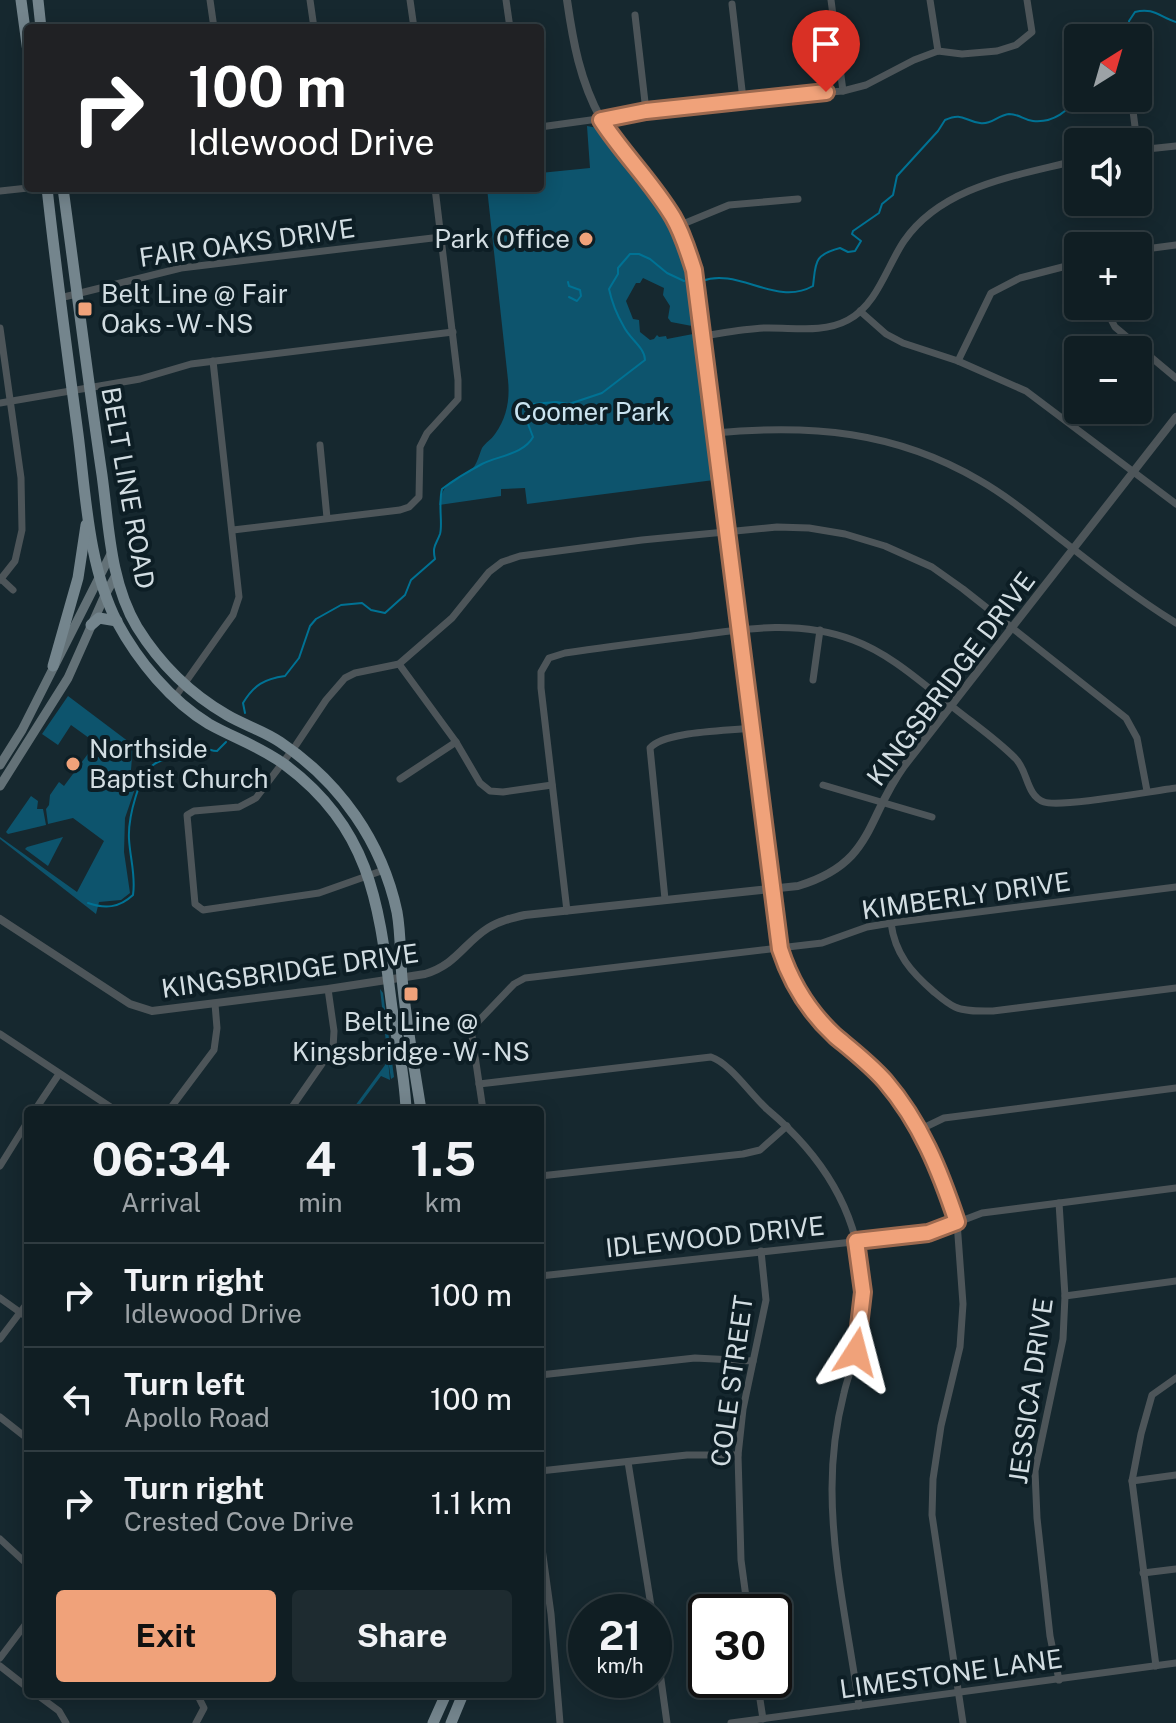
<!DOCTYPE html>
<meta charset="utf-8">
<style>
:root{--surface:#101e23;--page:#1e2b30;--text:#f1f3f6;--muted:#9ca2a6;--line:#303c41;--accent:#f0a27a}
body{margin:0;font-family:"Public Sans",sans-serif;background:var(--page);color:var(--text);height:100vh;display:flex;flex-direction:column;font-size:30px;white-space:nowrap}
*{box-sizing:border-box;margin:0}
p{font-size:26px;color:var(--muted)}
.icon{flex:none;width:44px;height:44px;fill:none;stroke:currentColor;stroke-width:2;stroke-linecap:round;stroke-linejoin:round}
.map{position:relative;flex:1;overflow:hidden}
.details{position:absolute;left:24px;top:1106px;width:520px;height:592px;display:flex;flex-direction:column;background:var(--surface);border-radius:8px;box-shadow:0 4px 20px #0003,0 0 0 2px var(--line)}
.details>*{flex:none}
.top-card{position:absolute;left:24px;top:24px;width:520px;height:168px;border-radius:8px;box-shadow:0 4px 20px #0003,0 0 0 2px var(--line);background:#202124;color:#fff;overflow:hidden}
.needle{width:52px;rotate:37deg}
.fabs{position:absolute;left:1064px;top:24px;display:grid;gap:16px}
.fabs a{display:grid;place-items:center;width:88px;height:88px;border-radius:8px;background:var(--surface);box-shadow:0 4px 20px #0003,0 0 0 2px var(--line);font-size:40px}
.speed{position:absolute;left:568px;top:1594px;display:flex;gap:16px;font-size:40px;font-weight:700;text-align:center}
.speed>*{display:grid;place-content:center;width:104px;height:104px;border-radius:50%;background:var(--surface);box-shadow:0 4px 20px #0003,0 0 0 2px var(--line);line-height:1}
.speed small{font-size:20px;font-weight:400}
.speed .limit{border:4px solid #111;border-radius:12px;background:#fff;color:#111}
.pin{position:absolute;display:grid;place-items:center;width:68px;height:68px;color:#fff;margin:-82px -34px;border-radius:50% 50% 50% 0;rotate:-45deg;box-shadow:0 0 8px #0007}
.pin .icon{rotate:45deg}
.me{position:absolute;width:88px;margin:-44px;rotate:9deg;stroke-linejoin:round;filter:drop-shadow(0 0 6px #0008)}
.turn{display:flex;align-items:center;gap:28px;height:168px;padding:0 32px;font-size:36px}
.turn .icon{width:104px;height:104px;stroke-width:2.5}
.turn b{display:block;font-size:56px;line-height:68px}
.eta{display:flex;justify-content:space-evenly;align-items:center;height:136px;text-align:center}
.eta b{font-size:48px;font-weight:700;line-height:56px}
.cta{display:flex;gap:16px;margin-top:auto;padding:16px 32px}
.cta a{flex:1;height:92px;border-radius:8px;background:var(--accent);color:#111;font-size:32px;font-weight:700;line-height:92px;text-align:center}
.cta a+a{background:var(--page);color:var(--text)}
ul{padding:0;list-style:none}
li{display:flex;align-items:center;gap:24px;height:104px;padding:0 32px;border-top:2px solid var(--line)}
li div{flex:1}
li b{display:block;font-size:30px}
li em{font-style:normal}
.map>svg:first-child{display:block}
.green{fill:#0d546d}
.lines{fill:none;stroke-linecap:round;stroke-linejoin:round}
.stream{stroke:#007294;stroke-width:2}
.minor{stroke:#4d5559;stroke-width:7}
.tertiary{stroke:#4d5559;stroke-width:8}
.secondary{stroke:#637177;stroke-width:9}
.primary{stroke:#74858d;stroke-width:11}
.route-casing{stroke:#9c694f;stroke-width:20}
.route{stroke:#f0a27a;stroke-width:14}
.poi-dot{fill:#f0a27a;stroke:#0d1e25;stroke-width:3}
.labels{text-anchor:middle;stroke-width:8;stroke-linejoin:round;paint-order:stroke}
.poi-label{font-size:26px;fill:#d2dde2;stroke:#0d1e25;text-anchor:start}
.street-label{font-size:26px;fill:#d2dde2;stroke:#0d1e25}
.park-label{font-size:26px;fill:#cbe4f0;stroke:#0d1e25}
</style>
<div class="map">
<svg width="1176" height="1723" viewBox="0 0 1176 1723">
<rect width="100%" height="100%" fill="#16282f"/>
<g class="green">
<path d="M587,126l11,2c13,22 32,39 48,58 25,33 39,70 45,110h-2l3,30 -21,-4 -3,-4 2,-12 -7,-11 1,-7 -21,-10 -3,5h-4l-10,18 7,18 6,1 1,12 10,8 4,-1 3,-4 2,2 7,-1 1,3 26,-5 2,2 19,144 -187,24 -2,-16 -24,1v7l-62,9c5,-27 15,-20 32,-35 6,-5 8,-15 11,-22 4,-6 9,-8 13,-14 12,-16 15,-35 13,-54l-21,-192h53v-15l50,-5z"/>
<path d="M68,696l65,49 -2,25 7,10 -13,38 -1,34 6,41 -9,7 -22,2 -3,12 -96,-75v-2l77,55 27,-51 -31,-23 -25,6 -2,-15 3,-4 1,-10 9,-13 5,4 32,-43 -25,-18 -13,20 -16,-11z"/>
<path d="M31,796l7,5 -1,8h6l3,16 -38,9 -2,-2z"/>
<path d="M63,837l-15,29 -23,-17 2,-2z"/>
<path d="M380,989l3,4 11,84 -3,2 -3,-19 2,20 -9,-4 -23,31 2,3h-8l33,-45 2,-14z"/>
</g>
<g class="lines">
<g class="stream">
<path d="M1130,38l-1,-17 6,-9c18,-5 25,5 41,10"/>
<path d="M702,281c36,-14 74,26 111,5 3,-23 0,-31 27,-38l8,4 7,-1 6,-10 -9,-7 1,-3 26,-18 3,-9 11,-9 4,-19 41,-45 7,-11c18,-8 19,1 35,3 11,2 18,-8 29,-9 10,0 15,6 24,7 20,2 37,-10 45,-27"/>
<path d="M568,282l1,4 11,4 1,6 -4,5 -8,-4"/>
<path d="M245,713l-2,-10c11,-18 21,-24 42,-27l14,-18 11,-32 6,-7 25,-14 21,-2 9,7 14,3 20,-18 6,-15 24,-21c-3,-13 1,-14 5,-25 3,-10 -2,-29 2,-45 12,-9 27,-18 40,-25 16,-8 42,-10 51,-27l-8,-21 8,-12 23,-2 13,2 33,-11 43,-33c0,-12 -15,-21 -21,-33 -7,-12 -12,-24 -15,-38l9,-15v-6l12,-14h9l11,5 17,14 17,8"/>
<path d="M88,903c17,6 31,5 45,-8 3,-19 -3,-37 -4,-56 -1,-18 9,-69 29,-77 6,-3 13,-2 19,-3 7,-2 14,-10 22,-11 6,-1 12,3 18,3l9,-9"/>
</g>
<g class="minor">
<path d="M210,0l4,28"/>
<path d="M310,0l4,28"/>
<path d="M410,0l4,28"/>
<path d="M506,0l4,28"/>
<path d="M831,0l12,91"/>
<path d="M930,0l8,51"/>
<path d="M732,4l11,95"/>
<path d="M635,15l11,96"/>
<path d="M1133,111l4,31"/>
<path d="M540,127l203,-28 100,-8 23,-6 48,-25 24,-9 24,3 35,-3 19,-6 16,-13 -5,-32"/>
<path d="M1138,150l38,-4"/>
<path d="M0,191l28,-3"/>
<path d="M678,226l51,-21 69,-6"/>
<path d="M1138,250l38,-5"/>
<path d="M60,298l121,-30 260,-31"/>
<path d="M1104,306l11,21 61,51"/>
<path d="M860,311l26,23 17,9 55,18 68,30 150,113"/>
<path d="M0,328l21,150 1,52 -7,31 -15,19"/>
<path d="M703,336c20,-3 40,-7 61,-8 28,-1 58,6 84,-8 29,-15 39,-54 56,-79 39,-56 113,-65 174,-81"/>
<path d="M958,361l33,-68 29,-15 58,-15"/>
<path d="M0,403l140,-24 51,-15 262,-32"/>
<path d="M715,433c96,-9 180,-2 264,47 30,17 57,40 84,61 37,29 73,57 113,82"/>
<path d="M320,445l7,73"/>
<path d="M233,530l167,-20 9,-3 10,-10 1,-50 7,-14 31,-34v-19l-23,-192"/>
<path d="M0,578l13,12"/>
<path d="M399,664l57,78 24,41 10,8 13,1 49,-7"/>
<path d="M813,680l7,-50"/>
<path d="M175,697l58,-82 6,-18 -26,-236"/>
<path d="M400,779l56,-37"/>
<path d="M823,785l109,32"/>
<path d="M384,870l-65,23 -116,17 -8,-6 -8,-89 7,-4 45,-4 17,-9 40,-53 30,-45 19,-22 10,-5 44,-9 53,-46 37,-46 13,-10 18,-6 122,-16 135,-13 32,1 36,6 40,12 47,21 31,22 163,129 11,20 10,53"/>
<path d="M772,888l8,61 16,38 25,35 55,50 34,43 25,44 22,63 6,82 -3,43 -19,79 -8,53 -1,36 31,208"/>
<path d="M665,899l-15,-151c14,-17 79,-17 102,-20"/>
<path d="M567,911l-26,-223v-16l8,-14 16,-5c40,-6 80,-11 120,-16 57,-8 113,-18 168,3 38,14 70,44 101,68 20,16 42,31 61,50 13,12 11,38 29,44 17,6 108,-11 132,-14"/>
<path d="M891,923c4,31 20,49 43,69 6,5 14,12 21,15 11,5 26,4 38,4l183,-23"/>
<path d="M0,1034l115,76"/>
<path d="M479,1084l232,-27c19,6 40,38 57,53 75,63 110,143 88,242 -3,14 -9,27 -12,41 -8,31 -12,64 -12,96 0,72 17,145 27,217"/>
<path d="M35,1110l24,-36"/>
<path d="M169,1110l45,-60 3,-22 -2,-24"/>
<path d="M290,1110l43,-62 1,-17 -6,-42"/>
<path d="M483,1110l-12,-81 43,-45 11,-6 297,-35 45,-16 24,-4 285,-36"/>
<path d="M919,1130l25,-12 232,-30"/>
<path d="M0,1166l28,-45"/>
<path d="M540,1176l203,-22 17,-4 27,-24"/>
<path d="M1059,1203l6,93 -2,43 -28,132 2,47 13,118 9,44"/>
<path d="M540,1276l368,-40 32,-7 42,-16 194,-25"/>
<path d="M1065,1296l111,-15"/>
<path d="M0,1298l28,20"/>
<path d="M0,1339l28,-37"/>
<path d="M540,1375l155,-17 58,3"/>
<path d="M0,1417l28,22"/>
<path d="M628,1462l24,150"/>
<path d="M540,1471l147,-16h51"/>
<path d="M1132,1481l44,-6"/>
<path d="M540,1534l11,80 9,109"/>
<path d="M0,1539l28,26"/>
<path d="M1143,1573l33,-4"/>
<path d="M748,1612l-7,-52 -3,-105 5,-46 23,-109 -5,-49"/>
<path d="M654,1629l13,94"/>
<path d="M0,1658l28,-37"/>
<path d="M0,1666l28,22"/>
<path d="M1156,1666l-24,-185 9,-47 11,-39 24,-17"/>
<path d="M757,1680l6,39"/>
<path d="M36,1694l23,17 7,12"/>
<path d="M196,1723l8,-15 -7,-14"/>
<path d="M731,1723l445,-60"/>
</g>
<g class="tertiary">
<path d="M567,0c6,42 13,81 34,119 12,22 29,39 45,59 23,28 37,58 48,92l78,618"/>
<path d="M0,919l130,85 22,7 176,-22 97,-15c32,-10 38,-30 63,-46 11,-7 24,-10 37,-13l273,-29c76,-23 67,-66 106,-120l272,-349"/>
</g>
<g class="secondary">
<path d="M0,765l22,-35 90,-178"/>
<path d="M0,786l68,-108 37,-83 11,-20"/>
</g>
<g class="primary">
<path d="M21,0l7,52"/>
<path d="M38,0l3,28"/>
<path d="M47,188c9,82 20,164 31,246 8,62 10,131 39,188 21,39 54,79 92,102 25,14 50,22 75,40 89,66 95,143 108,244 5,34 13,68 14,102"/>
<path d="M63,188c13,96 25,192 39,287 7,51 8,107 35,152 23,37 52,66 90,88 17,10 37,16 53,27 60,40 102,100 117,170 4,22 3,45 5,66 4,44 12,88 19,132"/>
<path d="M91,625l8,-7 18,3"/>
<path d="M53,666l25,-88 8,-53"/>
<path d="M433,1723l13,-29"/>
<path d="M451,1723l12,-29"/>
</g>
</g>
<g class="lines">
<defs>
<path id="route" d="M826,92l-180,19 -45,9c22,34 51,62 72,97 10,17 15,35 21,53l86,679c11,34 29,63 55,87 18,15 35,28 50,45 36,42 55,90 72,141l-29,11 -72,8 7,51 -7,60"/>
</defs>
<use href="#route" class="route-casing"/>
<use href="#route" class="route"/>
</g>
<g class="poi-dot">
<circle cx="586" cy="239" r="8"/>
<rect x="77" y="301" width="16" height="16" rx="4"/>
<circle cx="73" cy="764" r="8"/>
<rect x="403" y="986" width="16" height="16" rx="4"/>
</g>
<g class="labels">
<g class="poi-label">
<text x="570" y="248" text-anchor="end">Park Office</text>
<text x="101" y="303">Belt Line @ Fair<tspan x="101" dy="30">Oaks - W - NS</tspan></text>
<text x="89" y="758">Northside<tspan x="89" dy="30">Baptist Church</tspan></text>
<text x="411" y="1031" text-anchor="middle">Belt Line @<tspan x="411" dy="30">Kingsbridge - W - NS</tspan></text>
</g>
<g class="street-label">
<text transform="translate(247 243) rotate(-8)" y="9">FAIR OAKS DRIVE</text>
<text transform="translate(128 488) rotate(80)" y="9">BELT LINE ROAD</text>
<text transform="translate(951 679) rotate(-53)" y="9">KINGSBRIDGE DRIVE</text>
<text transform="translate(966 896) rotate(-8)" y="9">KIMBERLY DRIVE</text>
<text transform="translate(290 971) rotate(-8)" y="9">KINGSBRIDGE DRIVE</text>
<text transform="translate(715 1237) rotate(-6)" y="9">IDLEWOOD DRIVE</text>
<text transform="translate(732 1381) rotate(-82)" y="9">COLE STREET</text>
<text transform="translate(1031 1391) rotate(-82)" y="9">JESSICA DRIVE</text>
<text transform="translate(951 1674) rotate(-8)" y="9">LIMESTONE LANE</text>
</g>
<g class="park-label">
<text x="592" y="421">Coomer Park</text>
</g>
</g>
</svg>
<div class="fabs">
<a><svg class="needle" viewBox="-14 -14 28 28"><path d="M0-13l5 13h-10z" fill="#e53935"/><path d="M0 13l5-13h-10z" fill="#9ca2a6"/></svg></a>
<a><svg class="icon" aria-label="sound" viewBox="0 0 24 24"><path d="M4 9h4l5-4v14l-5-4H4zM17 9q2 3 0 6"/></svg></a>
<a>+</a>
<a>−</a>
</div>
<div class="speed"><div>21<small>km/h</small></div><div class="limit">30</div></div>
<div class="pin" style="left:826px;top:92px;background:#d93025"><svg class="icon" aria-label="arrive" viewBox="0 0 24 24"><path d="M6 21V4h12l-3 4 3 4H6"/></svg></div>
<svg class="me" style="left:856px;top:1352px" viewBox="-20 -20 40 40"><path d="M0-17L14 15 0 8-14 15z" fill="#f0a27a" stroke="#fff" stroke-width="4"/></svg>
<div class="top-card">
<div class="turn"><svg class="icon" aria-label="right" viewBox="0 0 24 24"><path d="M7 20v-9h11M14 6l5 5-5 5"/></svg><div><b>100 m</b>Idlewood Drive</div></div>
</div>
<section class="details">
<div class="eta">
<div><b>06:34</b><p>Arrival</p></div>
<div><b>4</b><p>min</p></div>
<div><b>1.5</b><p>km</p></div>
</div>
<ul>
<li><svg class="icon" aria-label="right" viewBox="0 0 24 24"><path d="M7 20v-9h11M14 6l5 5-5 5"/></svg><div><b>Turn right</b><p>Idlewood Drive</p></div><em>100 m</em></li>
<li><svg class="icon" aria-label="left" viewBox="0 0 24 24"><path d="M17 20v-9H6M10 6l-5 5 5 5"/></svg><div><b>Turn left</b><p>Apollo Road</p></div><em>100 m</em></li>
<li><svg class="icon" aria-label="right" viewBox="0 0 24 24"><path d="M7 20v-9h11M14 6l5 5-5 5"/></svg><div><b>Turn right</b><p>Crested Cove Drive</p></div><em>1.1 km</em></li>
</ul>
<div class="cta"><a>Exit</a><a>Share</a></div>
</section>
</div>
